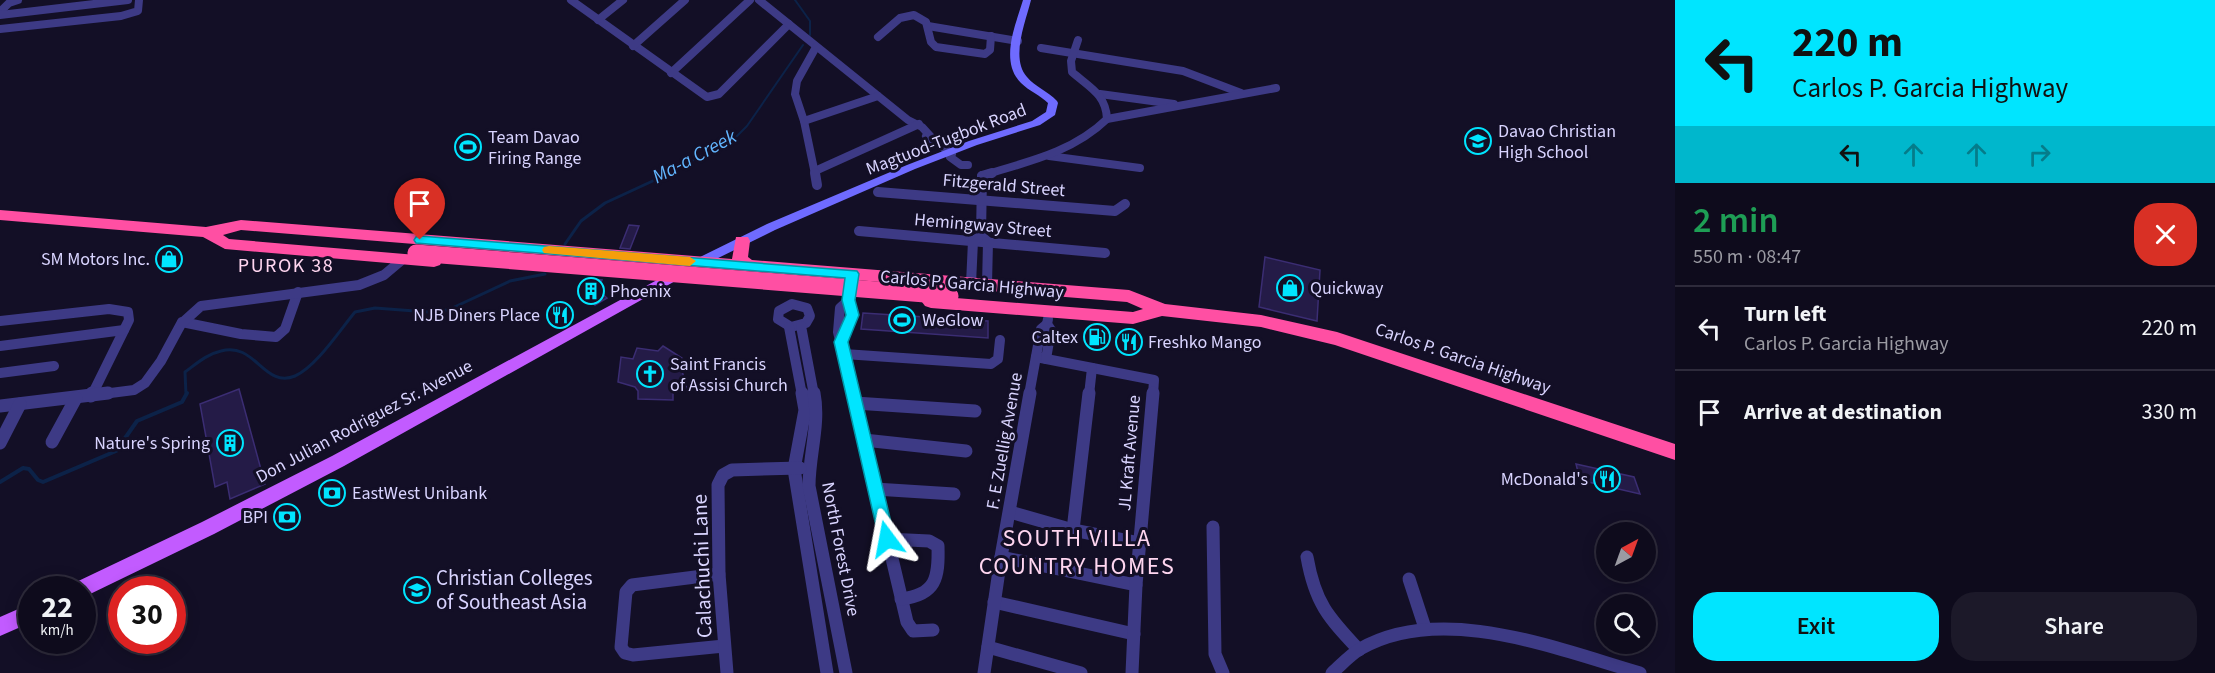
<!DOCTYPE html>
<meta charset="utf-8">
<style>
:root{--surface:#0e0b1c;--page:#1c1929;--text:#f1f3f6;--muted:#9b9ba3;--line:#2e2b3b;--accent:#00e5ff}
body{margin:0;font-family:"Source Sans 3",sans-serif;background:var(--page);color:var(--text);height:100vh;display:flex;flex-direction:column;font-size:22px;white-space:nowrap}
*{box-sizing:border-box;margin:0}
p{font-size:20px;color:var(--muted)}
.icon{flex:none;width:33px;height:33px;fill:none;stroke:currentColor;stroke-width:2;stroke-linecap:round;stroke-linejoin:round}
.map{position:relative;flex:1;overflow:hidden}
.details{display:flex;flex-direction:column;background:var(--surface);width:540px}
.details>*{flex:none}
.top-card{background:#00e5ff;color:#111;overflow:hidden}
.needle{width:39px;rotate:41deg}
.tools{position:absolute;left:1596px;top:522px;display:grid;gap:12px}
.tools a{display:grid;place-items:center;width:60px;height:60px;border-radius:50%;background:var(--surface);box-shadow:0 3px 15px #0003,0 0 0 2px var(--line);font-size:30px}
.speed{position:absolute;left:18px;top:576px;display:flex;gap:12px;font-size:30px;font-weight:700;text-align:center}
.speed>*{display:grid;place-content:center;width:78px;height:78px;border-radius:50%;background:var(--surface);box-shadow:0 3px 15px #0003,0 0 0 2px var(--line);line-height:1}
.speed small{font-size:15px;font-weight:400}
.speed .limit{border:9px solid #d22;background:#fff;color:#111}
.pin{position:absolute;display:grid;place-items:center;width:51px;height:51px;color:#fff;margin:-62px -26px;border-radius:50% 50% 50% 0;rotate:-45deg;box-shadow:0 0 6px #0007}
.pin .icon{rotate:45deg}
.me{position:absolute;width:66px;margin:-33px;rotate:347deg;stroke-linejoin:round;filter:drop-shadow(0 0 4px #0008)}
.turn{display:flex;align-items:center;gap:21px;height:126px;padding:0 18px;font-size:27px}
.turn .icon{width:78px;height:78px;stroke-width:2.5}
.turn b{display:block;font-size:42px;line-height:51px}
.lanes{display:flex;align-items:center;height:57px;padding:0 18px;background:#0003;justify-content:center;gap:30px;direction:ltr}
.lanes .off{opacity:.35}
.round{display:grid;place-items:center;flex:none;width:63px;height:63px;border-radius:24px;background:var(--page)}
.summary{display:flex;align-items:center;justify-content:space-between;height:102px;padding:0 18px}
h1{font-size:36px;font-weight:600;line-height:45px;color:#1e9e55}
.action{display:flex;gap:12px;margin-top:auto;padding:12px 18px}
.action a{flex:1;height:69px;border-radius:24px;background:var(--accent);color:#111;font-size:24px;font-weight:600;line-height:69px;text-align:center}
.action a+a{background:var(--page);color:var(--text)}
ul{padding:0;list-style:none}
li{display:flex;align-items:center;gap:18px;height:84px;padding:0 18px;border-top:2px solid var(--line)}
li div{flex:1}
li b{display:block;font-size:22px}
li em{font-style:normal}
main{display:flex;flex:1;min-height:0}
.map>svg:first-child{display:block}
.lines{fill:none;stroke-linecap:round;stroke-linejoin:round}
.stream-far2{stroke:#0c2248;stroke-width:2}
.stream-far1{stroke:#0c2248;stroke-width:3}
.stream{stroke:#0c2248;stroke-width:4}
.building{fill:#241b47;stroke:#3b2d73;stroke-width:1.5}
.street-far2{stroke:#3d3a85;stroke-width:8}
.street-far1{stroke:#3d3a85;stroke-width:10}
.street{stroke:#3d3a85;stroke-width:13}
.secondary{fill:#6f6bff;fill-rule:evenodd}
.primary{fill:#c25bff;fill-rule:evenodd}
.highway{fill:#ff4fa3;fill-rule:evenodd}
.highway-bridge{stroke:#ff4fa3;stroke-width:17}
.route{fill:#00e5ff;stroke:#0095a6;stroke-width:1.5}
.slow{fill:#f59e0b}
.labels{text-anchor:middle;stroke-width:6;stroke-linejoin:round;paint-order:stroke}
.poi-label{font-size:18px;fill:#d9d4ff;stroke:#130f26;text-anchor:start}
.street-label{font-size:18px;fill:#d9d4ff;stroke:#130f26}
.water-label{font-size:20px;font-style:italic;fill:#62b6ff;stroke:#130f26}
.neighbourhood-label{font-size:20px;letter-spacing:1.5px;fill:#ffd6f0;stroke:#130f26}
.near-street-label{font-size:21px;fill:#d9d4ff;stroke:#130f26}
.near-poi-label{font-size:21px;fill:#d9d4ff;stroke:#130f26;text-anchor:start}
.near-neighbourhood-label{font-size:24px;letter-spacing:1.5px;fill:#ffd6f0;stroke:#130f26}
</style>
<main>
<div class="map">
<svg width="1675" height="673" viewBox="0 0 1675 673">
<rect width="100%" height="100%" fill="#130f26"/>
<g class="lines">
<g class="stream-far2">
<path d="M795,0l15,21v14"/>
<path d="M666,174l67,-34 14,-14 56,-81"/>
</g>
<g class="stream-far1">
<path d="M565,244l16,-23 24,-18 65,-30"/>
<path d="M186,395l-1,-23c11,-8 22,-18 36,-21 34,-10 43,38 74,25 21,-9 45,-46 60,-64l20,-4 53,4 20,-2 62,-29 35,-7"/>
</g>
<path class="stream" d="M0,482l23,-14 6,1 9,11 5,2 73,-31 21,-30 45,-19 5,-9"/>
</g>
<g class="building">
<path d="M629,225l10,1 -9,23 -10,-1z"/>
<path d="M1265,257l55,13 -3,51 -58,-14z"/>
<path d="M590,279l12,1 -4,10 9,8 -12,7 -13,-12z"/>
<path d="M863,313l125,8v17l-127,-9z"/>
<path d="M1088,328l18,1 1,17 -18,-2z"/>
<path d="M663,346l19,12 7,9 -7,4 5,17h-14v12l-35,-1v-8l-3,-4 -17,-5 3,-25 12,2 4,-11 21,3z"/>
<path d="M239,389l26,95 -35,15 -3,-17 -12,5 -15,-83z"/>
<path d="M1576,464l58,13 6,17 -60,-14z"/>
</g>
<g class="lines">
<g class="street-far2">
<path d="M571,0l136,97 12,-3 70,-70"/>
<path d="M759,0l149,120 14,7 10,11"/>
<path d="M0,12l9,-9 9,-3"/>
<path d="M0,15l128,-15"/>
<path d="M598,20l25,-20"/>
<path d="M928,26l90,15"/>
<path d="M0,29l121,-13 17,-5 1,-11"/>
<path d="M878,37l22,-19 14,-3 12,7 5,20 5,5 49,7 5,-4 1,-14"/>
<path d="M633,46l52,-46"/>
<path d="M1041,48l142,23 58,22"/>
<path d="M671,73l79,-73"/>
<path d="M1100,94l74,10"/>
<path d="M1107,119l169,-31"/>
<path d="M804,121l74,-25"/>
<path d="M926,136l26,18 -2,3 11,8h7"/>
<path d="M1049,156l91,12"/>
<path d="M815,171l104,-47"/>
<path d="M815,174l-11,-53 -9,-27 2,-13 19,-34"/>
<path d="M987,174c44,-13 87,-23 120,-55 -1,-25 -18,-32 -35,-47l-1,-11 7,-21"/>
</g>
<g class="street-far1">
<path d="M815,173l2,12"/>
<path d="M982,176l10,-3"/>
<path d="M982,176l-1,60 7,6 -1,43"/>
<path d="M878,192l237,19 10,-7"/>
<path d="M859,231l246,22"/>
<path d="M971,284l2,-43 5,-3"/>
<path d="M849,300l-9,8 -2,24 15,63"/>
<path d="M792,304l15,4 3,8 -4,7 -15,4 -13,-8 1,-8z"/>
<path d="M0,321l109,-12 19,3 1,8 -37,75"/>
<path d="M182,322l59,12 35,3 9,-8 13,-37"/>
<path d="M801,326l13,69"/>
<path d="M789,327l13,68"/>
<path d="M841,342l12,-27 -4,-20"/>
<path d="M0,346l124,-16"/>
<path d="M844,354l147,10 7,-5 2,-19"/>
<path d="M1036,357l118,23 -1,15"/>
<path d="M1046,359l5,-29 -4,-6 1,-5"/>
<path d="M0,373l54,-7"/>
<path d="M95,395l39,-5 11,-7 16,-22 20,-37 20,-18 158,-21 25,-10 19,-16"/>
<path d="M1029,395l12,-66 6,-5"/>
<path d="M1089,395l3,-27"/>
</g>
<g class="street">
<path d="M802,393l3,17 -11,59 33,204"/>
<path d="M814,393c6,31 -5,62 -5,93l37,187"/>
<path d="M853,393l54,229 6,9 20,-1"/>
<path d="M91,396l1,-3"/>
<path d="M855,403l120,8"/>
<path d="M0,406l108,-13"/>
<path d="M864,440l102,11"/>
<path d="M52,442l24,-44"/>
<path d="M0,443l20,-39"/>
<path d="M875,489l79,5"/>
<path d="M1010,512l63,18 66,13"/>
<path d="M1213,527l2,127 8,19"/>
<path d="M1073,530l16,-137"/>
<path d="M887,539l42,2 9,5c1,32 -2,49 -37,53"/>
<path d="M1001,557l135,28"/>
<path d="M1307,557c8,46 21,60 52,93"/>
<path d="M719,574l-87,11 -6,7 -5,55 4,6 8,2 91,-9"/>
<path d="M1409,579l16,49"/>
<path d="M994,602l140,32"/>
<path d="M988,647l93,26"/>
<path d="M727,673l-8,-99 -1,-89 5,-10 9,-5 68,-2"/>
<path d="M984,673l17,-116 29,-164"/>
<path d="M1132,673l4,-88 17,-192"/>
<path d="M1332,673c9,-8 18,-18 28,-24 81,-47 197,0 280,24"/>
</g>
<path class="secondary" d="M1023,0h8c-5,21 -21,58 -4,77 8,10 21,14 30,24l1,2 -3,12 -15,10 -63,20 -62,24 -140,61 -71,35h-8l-2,-3 2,-3 71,-35 140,-59 62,-24 63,-20 14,-9 2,-9c-8,-8 -19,-12 -27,-20 -22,-22 -5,-59 2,-83z"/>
<g class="primary">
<path d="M681,267l5,2 2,3 -2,3 -342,191 -130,68 -128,62 -4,1v-7h-12l2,-6 130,-62 130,-66z"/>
<path d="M32,603v19l-32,14v-19z"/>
</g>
<path class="highway" d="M0,210l206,17 35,-7 491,39 4,-22h12l2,4 -2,16 4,3 377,30 36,14 96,11 76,17 338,112v16l-340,-115 -74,-18 -99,-11 -29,8 -202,-16 -6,-2 -3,-4 3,-4 6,-2 202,16 10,-3 -16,-7 -886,-72 -18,5 6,4 211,18 2,4 -2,4 -6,2 -209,-18 -22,-12 -203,-17z"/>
<path class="highway-bridge" d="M416,253l534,43"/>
</g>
<path class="route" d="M420,236l437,35 2,3 -4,26 4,15 -11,27 47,197 -2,5 -6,2 -6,-2 -2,-5 -45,-197 12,-27 -4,-15 3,-22 -429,-35 -2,-3 2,-3z"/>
<path class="slow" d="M549,246l141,11 6,4 -6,5 -146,-13 -2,-3 2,-3z"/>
<defs>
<symbol id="school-ring" viewBox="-11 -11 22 22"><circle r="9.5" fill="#130f26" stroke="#00e5ff" stroke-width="1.5"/><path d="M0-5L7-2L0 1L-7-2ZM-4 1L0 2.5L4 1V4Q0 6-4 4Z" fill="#00e5ff"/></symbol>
<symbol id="stadium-ring" viewBox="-11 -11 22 22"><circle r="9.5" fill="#130f26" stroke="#00e5ff" stroke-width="1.5"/><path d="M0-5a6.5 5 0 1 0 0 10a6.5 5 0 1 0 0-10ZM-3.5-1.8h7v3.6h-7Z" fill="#00e5ff"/></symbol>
<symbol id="shop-ring" viewBox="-11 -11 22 22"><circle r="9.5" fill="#130f26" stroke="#00e5ff" stroke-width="1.5"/><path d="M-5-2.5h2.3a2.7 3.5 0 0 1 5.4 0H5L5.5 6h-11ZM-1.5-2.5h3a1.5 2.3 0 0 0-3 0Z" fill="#00e5ff"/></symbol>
<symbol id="building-ring" viewBox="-11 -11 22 22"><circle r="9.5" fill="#130f26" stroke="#00e5ff" stroke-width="1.5"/><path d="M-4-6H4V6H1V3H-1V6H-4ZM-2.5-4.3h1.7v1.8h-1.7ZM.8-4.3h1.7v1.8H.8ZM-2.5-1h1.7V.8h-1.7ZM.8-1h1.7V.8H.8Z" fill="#00e5ff"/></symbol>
<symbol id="restaurant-ring" viewBox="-11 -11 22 22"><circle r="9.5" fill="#130f26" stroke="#00e5ff" stroke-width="1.5"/><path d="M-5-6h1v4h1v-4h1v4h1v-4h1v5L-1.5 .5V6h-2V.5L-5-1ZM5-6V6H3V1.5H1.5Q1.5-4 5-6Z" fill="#00e5ff"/></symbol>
<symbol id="fuel-ring" viewBox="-11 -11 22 22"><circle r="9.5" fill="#130f26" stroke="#00e5ff" stroke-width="1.5"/><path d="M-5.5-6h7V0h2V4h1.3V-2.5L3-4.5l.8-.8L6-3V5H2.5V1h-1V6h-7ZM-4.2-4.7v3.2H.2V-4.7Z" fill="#00e5ff"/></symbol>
<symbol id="church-ring" viewBox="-11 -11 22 22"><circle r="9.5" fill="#130f26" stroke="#00e5ff" stroke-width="1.5"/><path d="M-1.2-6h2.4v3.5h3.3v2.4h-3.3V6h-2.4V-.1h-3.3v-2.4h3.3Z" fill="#00e5ff"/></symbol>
<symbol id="bank-ring" viewBox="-11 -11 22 22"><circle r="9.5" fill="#130f26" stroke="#00e5ff" stroke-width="1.5"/><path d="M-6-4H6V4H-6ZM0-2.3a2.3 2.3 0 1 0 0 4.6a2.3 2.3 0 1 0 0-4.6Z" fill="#00e5ff"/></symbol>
<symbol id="university-ring" viewBox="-11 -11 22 22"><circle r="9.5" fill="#130f26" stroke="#00e5ff" stroke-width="1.5"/><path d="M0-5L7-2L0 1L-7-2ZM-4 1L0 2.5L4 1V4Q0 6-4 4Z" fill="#00e5ff"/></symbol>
</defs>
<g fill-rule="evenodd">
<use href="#school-ring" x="1463" y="126" width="30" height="30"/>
<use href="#stadium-ring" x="453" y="132" width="30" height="30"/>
<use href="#shop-ring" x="154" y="244" width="30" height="30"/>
<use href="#shop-ring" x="1275" y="273" width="30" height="30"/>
<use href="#building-ring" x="576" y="276" width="30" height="30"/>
<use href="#restaurant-ring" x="545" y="300" width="30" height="30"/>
<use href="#stadium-ring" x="887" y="305" width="30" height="30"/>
<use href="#fuel-ring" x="1082" y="322" width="30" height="30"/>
<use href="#restaurant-ring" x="1114" y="327" width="30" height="30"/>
<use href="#church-ring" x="635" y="359" width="30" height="30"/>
<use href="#building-ring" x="215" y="428" width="30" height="30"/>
<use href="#restaurant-ring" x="1592" y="464" width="30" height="30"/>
<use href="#bank-ring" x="317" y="478" width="30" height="30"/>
<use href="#bank-ring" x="272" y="502" width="30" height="30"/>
<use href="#university-ring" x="402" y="575" width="30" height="30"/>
</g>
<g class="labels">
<g class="poi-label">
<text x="1498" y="137">Davao Christian<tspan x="1498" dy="21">High School</tspan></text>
<text x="488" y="143">Team Davao<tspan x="488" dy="21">Firing Range</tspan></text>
<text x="150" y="265" text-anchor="end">SM Motors Inc.</text>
<text x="1310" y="294">Quickway</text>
<text x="610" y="297">Phoenix</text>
<text x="540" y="321" text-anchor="end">NJB Diners Place</text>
<text x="922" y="326">WeGlow</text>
<text x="1078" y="343" text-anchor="end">Caltex</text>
<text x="1148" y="348">Freshko Mango</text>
<text x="670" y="370">Saint Francis<tspan x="670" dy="21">of Assisi Church</tspan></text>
<text x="210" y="449" text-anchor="end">Nature's Spring</text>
<text x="1588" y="485" text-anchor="end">McDonald's</text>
<text x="352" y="499">EastWest Unibank</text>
<text x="268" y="523" text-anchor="end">BPI</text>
</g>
<g class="street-label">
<text transform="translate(946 139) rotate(-21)" y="6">Magtuod-Tugbok Road</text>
<text transform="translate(1004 185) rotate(5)" y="6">Fitzgerald Street</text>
<text transform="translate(983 225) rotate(5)" y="6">Hemingway Street</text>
<text transform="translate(972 284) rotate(5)" y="6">Carlos P. Garcia Highway</text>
<text transform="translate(1463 358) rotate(19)" y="6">Carlos P. Garcia Highway</text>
<text transform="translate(364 421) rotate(-28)" y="6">Don Julian Rodriguez Sr. Avenue</text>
<text transform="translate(1004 441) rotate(-80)" y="6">F. E Zuellig Avenue</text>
<text transform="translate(1129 453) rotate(-85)" y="6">JL Kraft Avenue</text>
<text transform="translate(841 549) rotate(79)" y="6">North Forest Drive</text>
</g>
<g class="water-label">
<text transform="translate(694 156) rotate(-28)" y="7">Ma-a Creek</text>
</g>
<g class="neighbourhood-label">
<text x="286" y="272">PUROK 38</text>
</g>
<g class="near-street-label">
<text transform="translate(702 566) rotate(-92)" y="7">Calachuchi Lane</text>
</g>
<g class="near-poi-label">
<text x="436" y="585">Christian Colleges<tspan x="436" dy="24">of Southeast Asia</tspan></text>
</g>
<g class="near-neighbourhood-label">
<text x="1077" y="546">SOUTH VILLA<tspan x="1077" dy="28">COUNTRY HOMES</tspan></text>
</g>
</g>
</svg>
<div class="tools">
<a><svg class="needle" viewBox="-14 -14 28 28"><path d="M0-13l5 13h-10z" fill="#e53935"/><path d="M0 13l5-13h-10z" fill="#9b9ba3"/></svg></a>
<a><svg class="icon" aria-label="search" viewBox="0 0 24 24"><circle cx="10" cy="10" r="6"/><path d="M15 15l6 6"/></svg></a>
</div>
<div class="speed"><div>22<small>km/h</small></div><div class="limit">30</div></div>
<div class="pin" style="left:420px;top:240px;background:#d93025"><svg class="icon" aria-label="arrive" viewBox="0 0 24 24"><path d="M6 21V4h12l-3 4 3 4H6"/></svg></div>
<svg class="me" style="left:887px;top:539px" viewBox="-20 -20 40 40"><path d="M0-17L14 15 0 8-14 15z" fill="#00e5ff" stroke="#fff" stroke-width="4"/></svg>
</div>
<section class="details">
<div class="top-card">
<div class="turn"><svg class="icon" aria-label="left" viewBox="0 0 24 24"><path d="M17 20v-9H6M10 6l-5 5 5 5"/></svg><div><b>220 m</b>Carlos P. Garcia Highway</div></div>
<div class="lanes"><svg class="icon" aria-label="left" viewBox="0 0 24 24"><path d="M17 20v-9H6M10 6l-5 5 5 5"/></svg><svg class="icon off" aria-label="ahead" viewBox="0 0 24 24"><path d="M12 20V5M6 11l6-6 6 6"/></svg><svg class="icon off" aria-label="ahead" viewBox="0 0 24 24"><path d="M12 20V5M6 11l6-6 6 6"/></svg><svg class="icon off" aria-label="right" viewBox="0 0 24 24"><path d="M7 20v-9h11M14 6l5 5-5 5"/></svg></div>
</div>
<div class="summary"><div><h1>2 min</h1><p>550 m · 08:47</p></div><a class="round" style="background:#d93025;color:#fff"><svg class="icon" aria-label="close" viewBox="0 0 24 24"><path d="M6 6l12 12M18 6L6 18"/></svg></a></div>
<ul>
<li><svg class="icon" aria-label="left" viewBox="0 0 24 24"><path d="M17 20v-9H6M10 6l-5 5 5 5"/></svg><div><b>Turn left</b><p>Carlos P. Garcia Highway</p></div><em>220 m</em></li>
<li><svg class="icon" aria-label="arrive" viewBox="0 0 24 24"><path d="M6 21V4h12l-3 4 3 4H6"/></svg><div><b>Arrive at destination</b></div><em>330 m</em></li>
</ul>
<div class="action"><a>Exit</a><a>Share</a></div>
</section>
</main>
